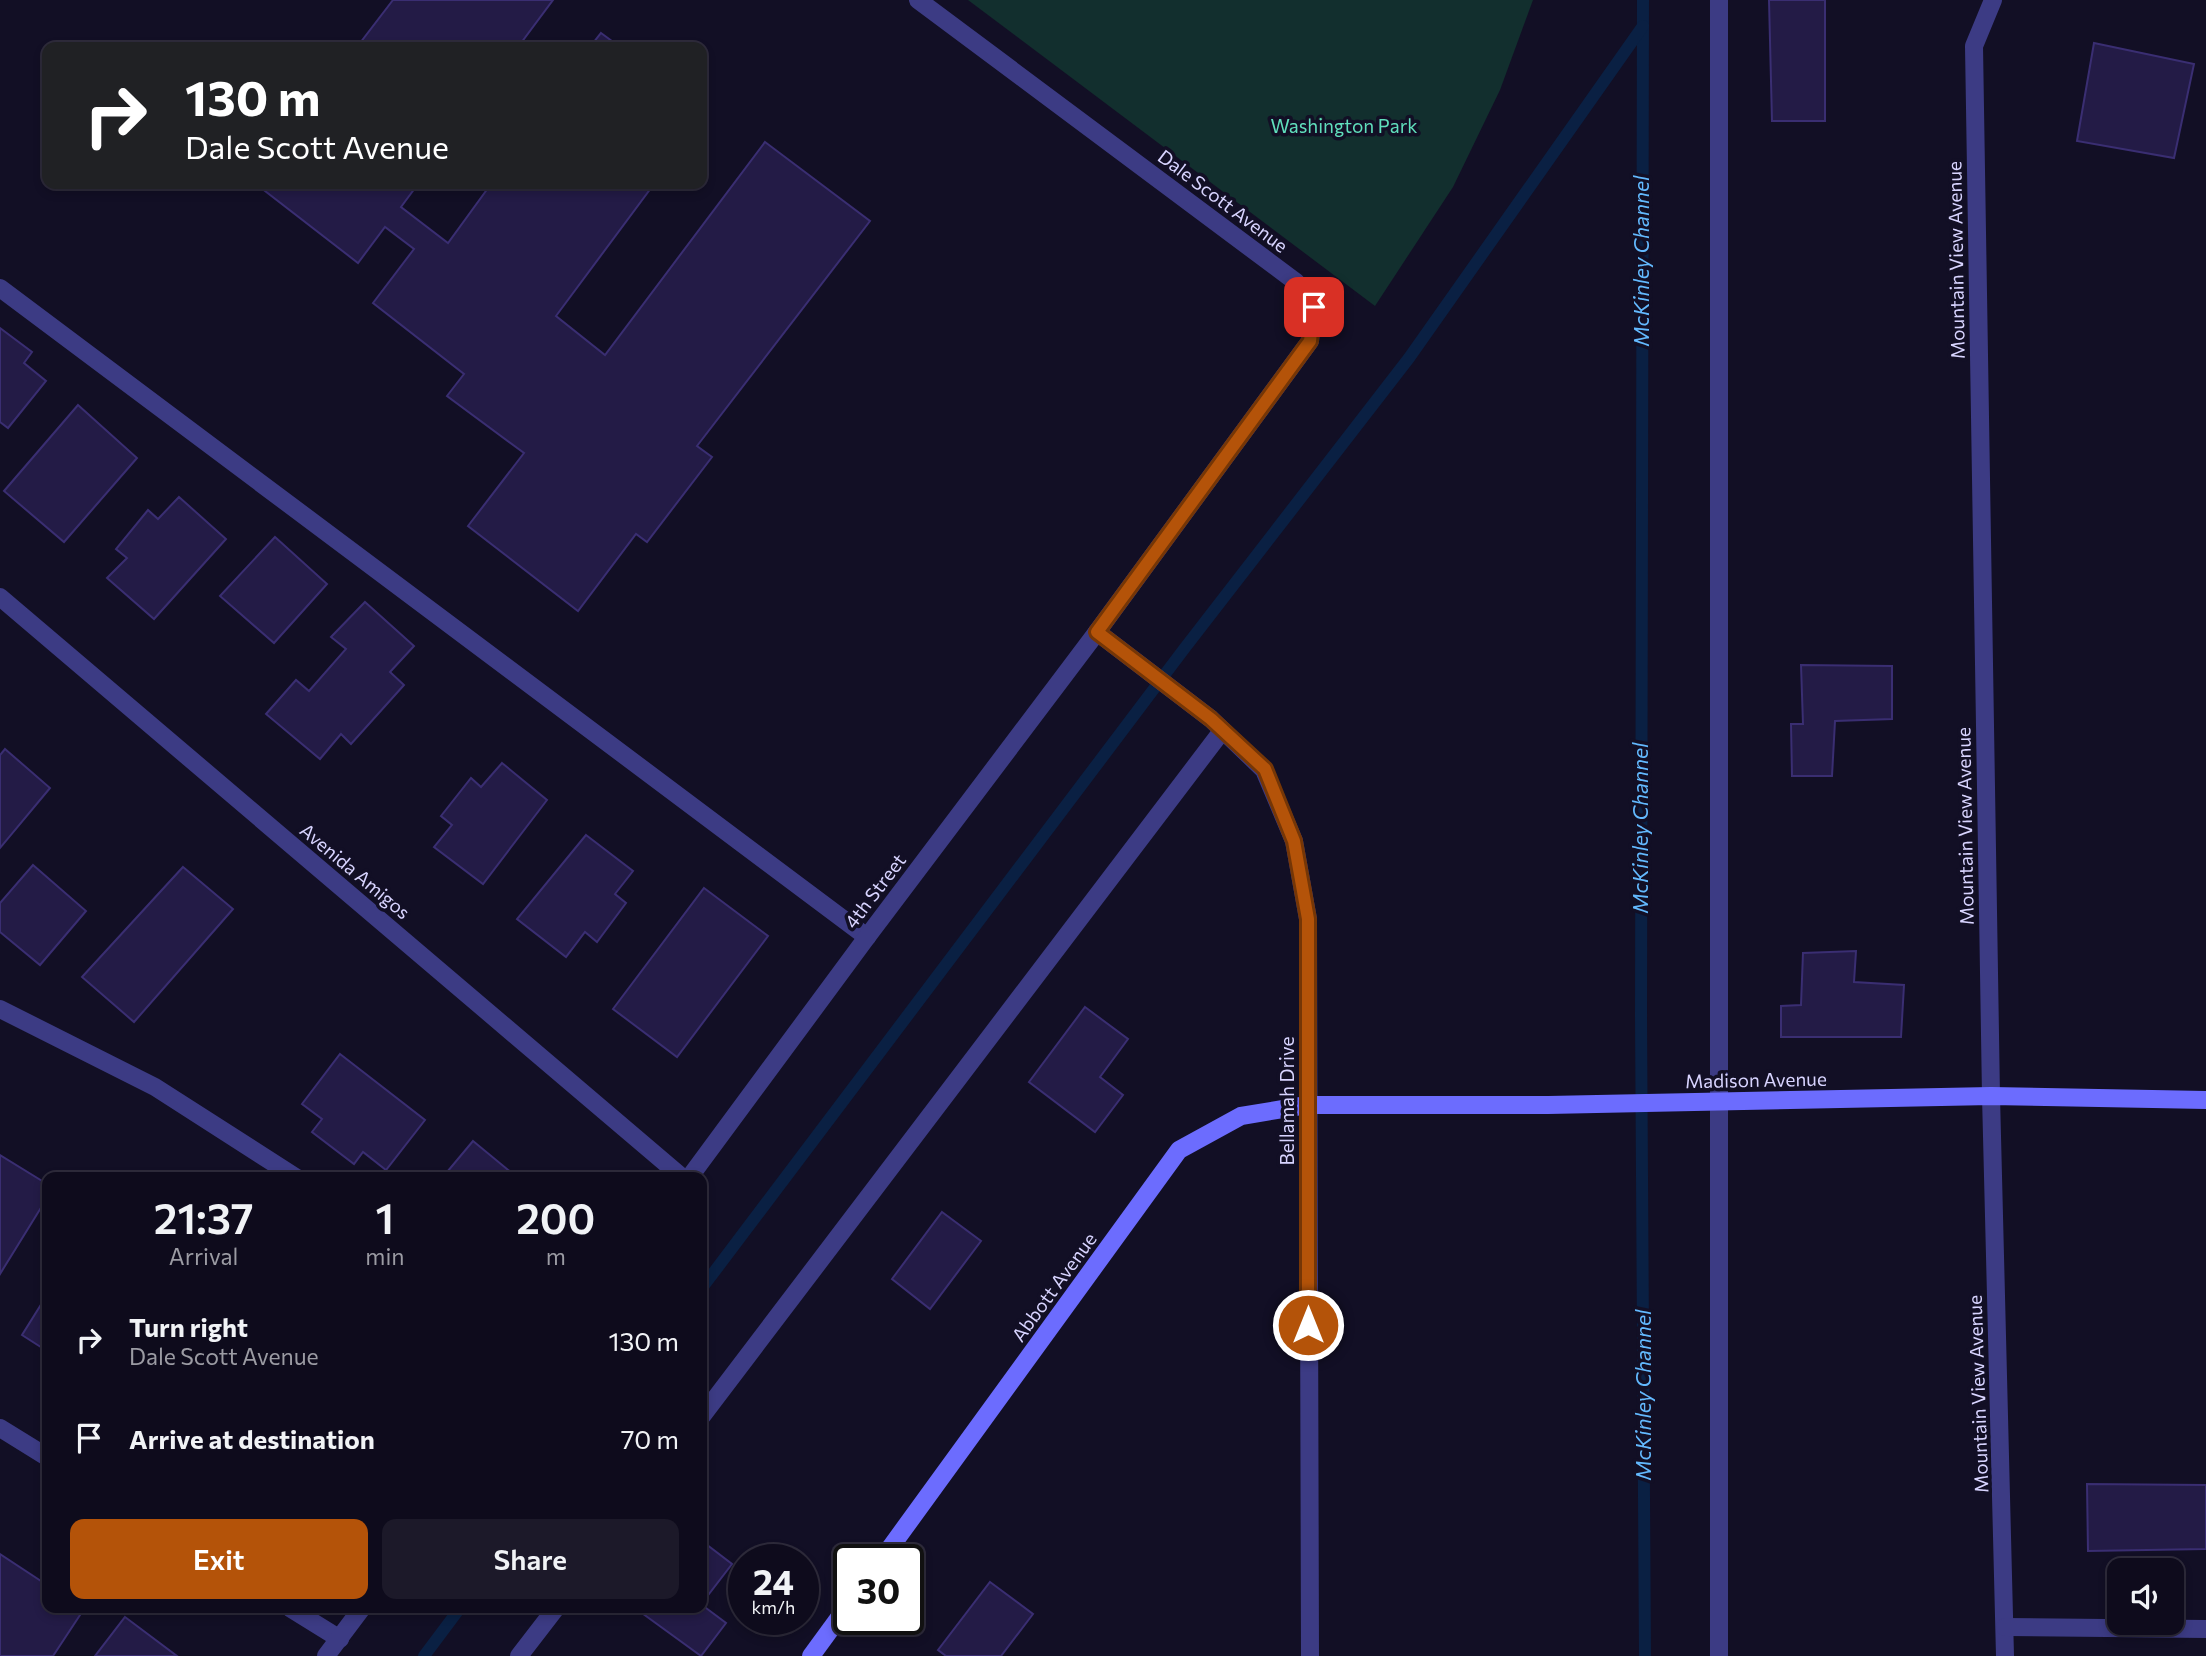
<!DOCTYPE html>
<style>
:root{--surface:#0e0b1c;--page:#1c1929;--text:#f1f3f6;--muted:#9b9ba3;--line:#2e2b3b;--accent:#b45309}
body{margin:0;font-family:Commissioner,sans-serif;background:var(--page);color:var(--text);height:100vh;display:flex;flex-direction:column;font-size:26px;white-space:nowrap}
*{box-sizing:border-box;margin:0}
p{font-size:23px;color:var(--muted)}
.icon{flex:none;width:38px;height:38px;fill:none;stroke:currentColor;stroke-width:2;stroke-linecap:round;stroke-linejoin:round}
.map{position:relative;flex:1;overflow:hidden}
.side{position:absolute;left:42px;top:1172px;width:665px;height:441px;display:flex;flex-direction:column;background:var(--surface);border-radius:14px;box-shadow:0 4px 10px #0003,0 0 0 2px var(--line)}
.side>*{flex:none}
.top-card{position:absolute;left:42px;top:42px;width:665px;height:147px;border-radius:14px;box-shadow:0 4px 10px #0003,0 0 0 2px var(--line);background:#202124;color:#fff;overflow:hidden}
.tools{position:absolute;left:2107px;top:1558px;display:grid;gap:14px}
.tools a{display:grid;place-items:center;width:77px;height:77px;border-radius:14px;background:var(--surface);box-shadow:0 4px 10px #0003,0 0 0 2px var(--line);font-size:35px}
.speed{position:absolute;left:728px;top:1544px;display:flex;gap:14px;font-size:35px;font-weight:700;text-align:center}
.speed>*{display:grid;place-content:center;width:91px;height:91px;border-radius:50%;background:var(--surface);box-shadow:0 4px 10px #0003,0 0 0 2px var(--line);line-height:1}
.speed small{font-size:18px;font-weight:400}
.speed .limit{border:4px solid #111;border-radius:10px;background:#fff;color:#111}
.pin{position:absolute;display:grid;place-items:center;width:60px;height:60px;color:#fff;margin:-30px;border-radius:14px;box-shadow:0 4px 10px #0006}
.me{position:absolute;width:77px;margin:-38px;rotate:0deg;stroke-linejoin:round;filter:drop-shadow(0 0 5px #0008)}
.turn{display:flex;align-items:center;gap:24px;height:147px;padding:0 28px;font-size:32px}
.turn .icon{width:91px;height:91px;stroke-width:2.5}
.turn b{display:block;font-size:49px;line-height:60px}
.eta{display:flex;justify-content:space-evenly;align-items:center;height:119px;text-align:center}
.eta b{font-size:42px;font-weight:600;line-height:49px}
.button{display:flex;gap:14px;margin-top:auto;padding:14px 28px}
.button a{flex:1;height:80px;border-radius:14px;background:var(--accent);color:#fff;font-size:28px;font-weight:600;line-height:80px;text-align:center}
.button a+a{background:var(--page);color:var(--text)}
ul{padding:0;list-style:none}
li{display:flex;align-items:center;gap:21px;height:98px;padding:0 28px}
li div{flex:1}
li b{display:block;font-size:26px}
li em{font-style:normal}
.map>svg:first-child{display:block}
.green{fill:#122f2e}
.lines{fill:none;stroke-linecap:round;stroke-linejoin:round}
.stream{stroke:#0a2043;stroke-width:12}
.building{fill:#231b46;stroke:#3a2e72;stroke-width:2}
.lane{stroke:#3c3b84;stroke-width:18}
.street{stroke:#3c3b84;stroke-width:18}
.secondary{stroke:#6c6cfe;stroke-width:18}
.route-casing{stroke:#753606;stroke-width:18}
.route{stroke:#b45309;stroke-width:12}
.labels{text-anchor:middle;stroke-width:7;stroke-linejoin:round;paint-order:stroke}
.park-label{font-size:19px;fill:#60dfbc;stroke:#120f25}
.street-label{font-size:19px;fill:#d8d4ff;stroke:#120f25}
.water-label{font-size:21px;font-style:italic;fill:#63b9fe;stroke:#120f25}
</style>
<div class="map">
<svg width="2206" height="1656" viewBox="0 0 2206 1656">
<rect width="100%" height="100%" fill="#120f25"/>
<path class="green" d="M968,0h565l-33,90 -47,97 -78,119z"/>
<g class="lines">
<g class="stream">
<path d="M1643,0l-2,1016 4,640"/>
<path d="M702,1288l482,-639 225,-291 234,-332"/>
<path d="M424,1656l36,-48"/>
</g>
</g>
<g class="building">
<path d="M393,0h160l-35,47h-161z"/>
<path d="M1769,0h56v121h-53z"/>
<path d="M601,33l19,14h-30z"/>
<path d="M2094,43l100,21 -20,94 -97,-17z"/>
<path d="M765,142l105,79 -173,225 15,11 -65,85 -11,-8 -58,77 -110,-85 56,-73 -77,-57 17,-22 -91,-71 41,-54 -29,-22 -27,36 -102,-79h162l-17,23 47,36 43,-59h163l-98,132 49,39z"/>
<path d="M0,328l32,24 -8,11 22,18 -38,47 -8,-6z"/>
<path d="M78,405l59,53 -73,84 -60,-51z"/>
<path d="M179,497l47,42 -72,80 -47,-41 20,-20 -11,-9 32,-39 10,9z"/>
<path d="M275,537l52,47 -53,59 -54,-47z"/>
<path d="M365,602l49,44 -24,26 14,13 -53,59 -10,-10 -21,25 -54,-45 30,-34 13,11 37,-42 -15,-12z"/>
<path d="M1801,665l91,1v53l-57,2 -3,55h-40l-1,-52h12z"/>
<path d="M5,749l45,39 -50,60v-93z"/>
<path d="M502,763l45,37 -64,84 -49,-37 18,-22 -11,-9 30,-38 10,9z"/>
<path d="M586,835l47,36 -18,23 11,9 -29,39 -12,-10 -19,25 -49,-38z"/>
<path d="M33,865l53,46 -46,54 -40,-33v-29z"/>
<path d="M183,867l50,42 -99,113 -52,-45z"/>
<path d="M704,888l64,48 -91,121 -64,-48z"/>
<path d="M1856,951l-2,31 50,3 -3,52h-120v-31l20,-1 2,-52z"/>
<path d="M1085,1007l43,32 -28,38 23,18 -28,37 -66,-50z"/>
<path d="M340,1054l85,66 -39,50 -23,-18 -9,12 -42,-32 10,-13 -20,-15z"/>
<path d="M473,1141l45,37h-76z"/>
<path d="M0,1155l47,29v14l-47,76z"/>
<path d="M942,1212l39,29 -51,68 -38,-30z"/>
<path d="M47,1295v56l-25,-16z"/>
<path d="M2087,1484l119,1v64l-118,2z"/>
<path d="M702,1541l30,23 -30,39z"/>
<path d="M0,1554l47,31v23l37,1 -31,47h-53z"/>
<path d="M990,1582l43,32 -32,42h-55l-8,-6z"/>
<path d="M702,1605l24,18 -25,33 -66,-48h67z"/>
<path d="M125,1617l52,39h-82z"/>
</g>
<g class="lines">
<g class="lane">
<path d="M1719,0v1656"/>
<path d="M0,288l867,649"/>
<path d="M0,1009l155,78 142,91"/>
<path d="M702,1416l520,-685"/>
<path d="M519,1656l37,-48"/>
</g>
<g class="street">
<path d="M1993,0l-19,46 17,1050 14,560"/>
<path d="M0,597l683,581"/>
<path d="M1097,632l114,87 53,51 30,71 14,78 2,737"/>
<path d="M689,1178l178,-241 230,-305 213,-291 4,-34 -18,-25 -378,-282"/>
<path d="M0,1428l47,29"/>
<path d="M290,1608l50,31"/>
<path d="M2005,1627l201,2"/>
<path d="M326,1656l36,-48"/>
</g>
<g class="secondary">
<path d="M882,1559l297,-409 62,-34 66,-11h241l443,-9 215,4"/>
<path d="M811,1656l38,-52"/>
</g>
</g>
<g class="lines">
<defs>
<path id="route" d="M1308,1325v-406l-14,-78 -29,-72 -54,-50 -114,-87 213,-291 4,-34"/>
</defs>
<use href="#route" class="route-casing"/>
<use href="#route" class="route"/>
</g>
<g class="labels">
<g class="park-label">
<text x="1344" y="133">Washington Park</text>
</g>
<g class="street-label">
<text transform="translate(1223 201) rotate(37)" y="7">Dale Scott Avenue</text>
<text transform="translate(1956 260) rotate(-91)" y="7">Mountain View Avenue</text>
<text transform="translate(1965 826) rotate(-91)" y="7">Mountain View Avenue</text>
<text transform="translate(355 871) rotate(40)" y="7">Avenida Amigos</text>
<text transform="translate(875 891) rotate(-53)" y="7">4th Street</text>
<text transform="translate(1756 1080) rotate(-1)" y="7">Madison Avenue</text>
<text transform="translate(1287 1101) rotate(-90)" y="7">Bellamah Drive</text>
<text transform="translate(1054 1287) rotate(-54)" y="7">Abbott Avenue</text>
<text transform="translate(1978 1394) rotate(-92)" y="7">Mountain View Avenue</text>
</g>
<g class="water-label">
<text transform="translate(1642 261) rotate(-90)" y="7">McKinley Channel</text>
<text transform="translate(1641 828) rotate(-90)" y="7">McKinley Channel</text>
<text transform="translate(1644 1395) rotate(-90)" y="7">McKinley Channel</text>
</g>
</g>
</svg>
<div class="tools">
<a><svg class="icon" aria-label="sound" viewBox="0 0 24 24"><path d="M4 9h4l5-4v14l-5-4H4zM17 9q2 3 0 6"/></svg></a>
</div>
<div class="speed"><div>24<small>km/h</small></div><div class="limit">30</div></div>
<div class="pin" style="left:1314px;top:307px;background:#d93025"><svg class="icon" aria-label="arrive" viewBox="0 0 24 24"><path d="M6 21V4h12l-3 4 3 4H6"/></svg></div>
<svg class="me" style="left:1308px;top:1325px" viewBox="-20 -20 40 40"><circle r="17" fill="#b45309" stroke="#fff" stroke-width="3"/><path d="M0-11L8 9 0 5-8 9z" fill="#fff"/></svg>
<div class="top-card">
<div class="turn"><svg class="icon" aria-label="right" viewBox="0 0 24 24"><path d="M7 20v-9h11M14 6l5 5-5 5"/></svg><div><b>130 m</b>Dale Scott Avenue</div></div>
</div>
<section class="side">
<div class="eta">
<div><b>21:37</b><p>Arrival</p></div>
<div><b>1</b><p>min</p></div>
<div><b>200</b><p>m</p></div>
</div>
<ul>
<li><svg class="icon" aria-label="right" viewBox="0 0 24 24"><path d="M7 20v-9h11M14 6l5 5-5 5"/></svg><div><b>Turn right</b><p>Dale Scott Avenue</p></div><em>130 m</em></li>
<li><svg class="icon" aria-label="arrive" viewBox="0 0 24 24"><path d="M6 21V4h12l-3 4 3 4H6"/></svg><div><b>Arrive at destination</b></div><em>70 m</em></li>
</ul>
<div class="button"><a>Exit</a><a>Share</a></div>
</section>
</div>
